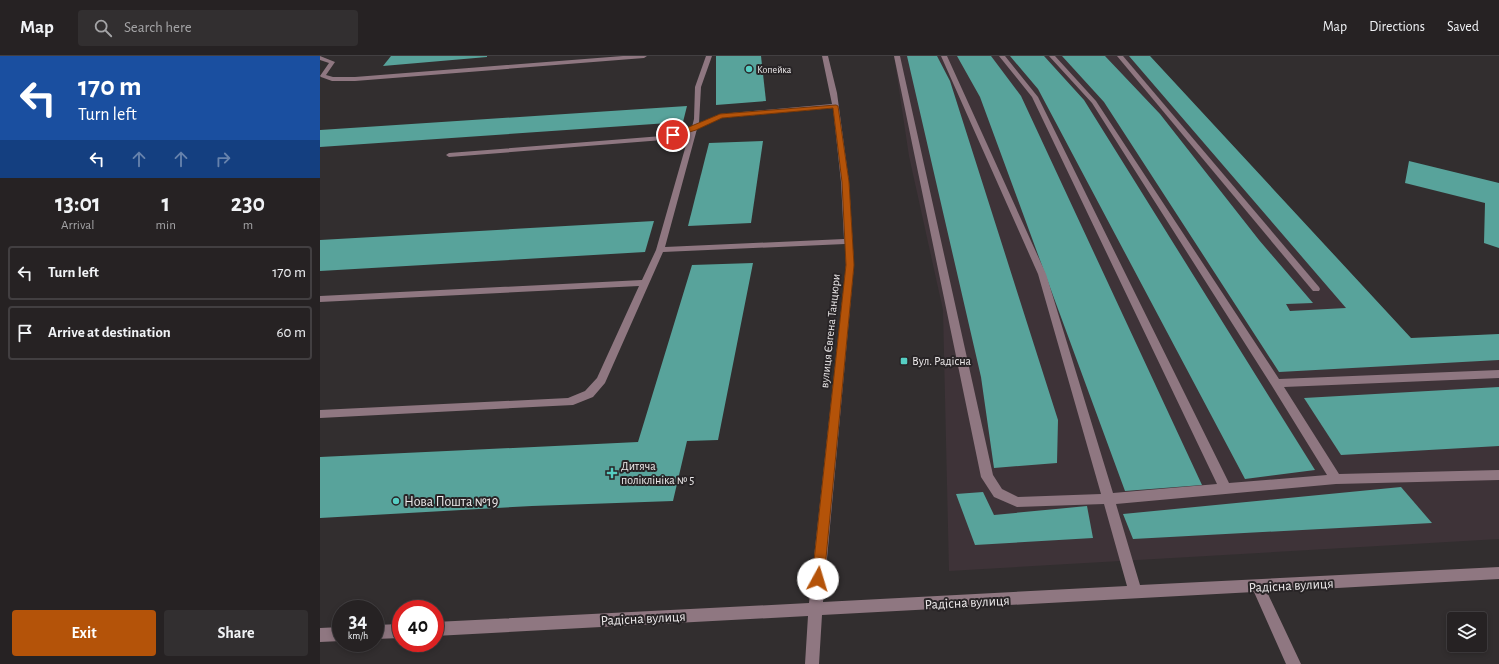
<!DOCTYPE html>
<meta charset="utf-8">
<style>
:root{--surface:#262223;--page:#322f30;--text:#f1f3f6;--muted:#a4a4a6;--line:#423f41;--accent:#b45309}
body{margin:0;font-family:"Alegreya Sans",sans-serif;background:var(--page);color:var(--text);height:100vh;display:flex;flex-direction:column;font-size:15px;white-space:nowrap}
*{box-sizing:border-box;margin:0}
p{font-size:13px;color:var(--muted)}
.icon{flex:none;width:22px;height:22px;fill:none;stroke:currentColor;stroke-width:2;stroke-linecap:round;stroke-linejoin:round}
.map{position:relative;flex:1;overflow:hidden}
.panel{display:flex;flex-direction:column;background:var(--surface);width:320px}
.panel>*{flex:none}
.banner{background:#1a4fa0;color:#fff;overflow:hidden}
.controls{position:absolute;left:1127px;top:556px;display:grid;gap:8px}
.controls a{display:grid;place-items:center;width:40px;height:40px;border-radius:4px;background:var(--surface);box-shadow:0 2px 6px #0003,0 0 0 1px var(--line);font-size:20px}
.speed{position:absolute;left:12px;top:544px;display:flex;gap:8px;font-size:20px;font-weight:700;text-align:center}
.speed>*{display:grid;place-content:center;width:52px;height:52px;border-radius:50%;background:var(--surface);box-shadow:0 2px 6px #0003,0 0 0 1px var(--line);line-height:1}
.speed small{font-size:10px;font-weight:400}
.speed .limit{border:6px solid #d22;background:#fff;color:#111}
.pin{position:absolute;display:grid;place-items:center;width:34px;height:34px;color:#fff;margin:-17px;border:2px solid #fff;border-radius:50%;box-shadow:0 1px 4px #0007}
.me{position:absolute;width:44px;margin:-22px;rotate:6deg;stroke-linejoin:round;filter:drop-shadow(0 0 3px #0008)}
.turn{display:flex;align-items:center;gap:14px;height:84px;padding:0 12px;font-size:18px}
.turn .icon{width:52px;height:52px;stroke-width:2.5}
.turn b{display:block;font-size:28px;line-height:34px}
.lanes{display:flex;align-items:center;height:38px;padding:0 12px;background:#0003;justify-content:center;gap:20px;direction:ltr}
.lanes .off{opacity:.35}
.eta{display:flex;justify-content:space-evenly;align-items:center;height:68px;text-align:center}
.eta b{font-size:24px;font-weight:600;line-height:28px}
.cta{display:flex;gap:8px;margin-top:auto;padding:8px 12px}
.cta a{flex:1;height:46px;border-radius:4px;background:var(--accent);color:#fff;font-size:16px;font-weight:600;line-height:46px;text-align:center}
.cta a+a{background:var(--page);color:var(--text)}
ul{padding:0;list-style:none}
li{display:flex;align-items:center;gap:12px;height:54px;margin:0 8px 6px;padding:0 4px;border:2px solid var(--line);border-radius:4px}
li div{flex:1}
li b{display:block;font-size:15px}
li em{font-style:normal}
header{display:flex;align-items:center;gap:24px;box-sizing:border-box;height:56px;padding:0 20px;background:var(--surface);border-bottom:1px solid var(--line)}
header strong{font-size:19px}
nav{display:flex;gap:22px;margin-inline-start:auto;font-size:14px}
.search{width:280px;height:36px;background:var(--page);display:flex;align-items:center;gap:10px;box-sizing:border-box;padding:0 14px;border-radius:4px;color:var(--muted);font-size:15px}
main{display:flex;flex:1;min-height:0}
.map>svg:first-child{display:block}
.built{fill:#3e3338}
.building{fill:#58a39b}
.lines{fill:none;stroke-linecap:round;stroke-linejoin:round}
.minor{fill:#8f7781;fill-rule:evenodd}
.route{fill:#b45309;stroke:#753606}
.poi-dot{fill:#56cec3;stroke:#282426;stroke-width:1.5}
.labels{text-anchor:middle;stroke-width:4;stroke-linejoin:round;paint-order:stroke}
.far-poi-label{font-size:10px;fill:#ece9ea;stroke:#282426;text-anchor:start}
.street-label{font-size:12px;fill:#ece9ea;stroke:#282426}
.poi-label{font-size:12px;fill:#ece9ea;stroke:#282426;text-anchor:start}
.near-poi-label{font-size:14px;fill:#ece9ea;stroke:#282426;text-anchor:start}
.near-street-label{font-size:14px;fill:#ece9ea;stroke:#282426}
</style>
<header>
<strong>Map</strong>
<div class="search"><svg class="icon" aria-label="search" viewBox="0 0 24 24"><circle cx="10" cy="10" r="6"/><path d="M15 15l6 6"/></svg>Search here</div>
<nav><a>Map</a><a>Directions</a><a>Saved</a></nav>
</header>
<main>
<section class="panel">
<div class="banner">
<div class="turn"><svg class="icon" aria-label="left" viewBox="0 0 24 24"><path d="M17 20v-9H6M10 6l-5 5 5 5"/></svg><div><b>170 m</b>Turn left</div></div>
<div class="lanes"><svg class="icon" aria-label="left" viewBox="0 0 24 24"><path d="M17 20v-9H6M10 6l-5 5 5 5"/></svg><svg class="icon off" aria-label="ahead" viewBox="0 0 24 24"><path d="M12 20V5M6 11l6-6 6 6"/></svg><svg class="icon off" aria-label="ahead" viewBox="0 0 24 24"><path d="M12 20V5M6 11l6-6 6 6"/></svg><svg class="icon off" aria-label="right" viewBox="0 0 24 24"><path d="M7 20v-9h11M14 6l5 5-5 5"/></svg></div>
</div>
<div class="eta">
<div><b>13:01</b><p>Arrival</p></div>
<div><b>1</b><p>min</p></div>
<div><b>230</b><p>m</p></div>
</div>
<ul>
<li><svg class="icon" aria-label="left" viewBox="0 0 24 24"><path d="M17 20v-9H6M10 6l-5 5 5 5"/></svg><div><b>Turn left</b></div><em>170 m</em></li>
<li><svg class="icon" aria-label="arrive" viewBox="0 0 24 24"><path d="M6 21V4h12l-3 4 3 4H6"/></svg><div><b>Arrive at destination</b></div><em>60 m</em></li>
</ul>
<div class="cta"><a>Exit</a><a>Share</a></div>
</section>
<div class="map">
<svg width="1179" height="608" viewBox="0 0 1179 608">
<rect width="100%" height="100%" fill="#322e2f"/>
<path class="built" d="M574,0h256l261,282 88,-4v205l-550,32 -6,-261 -34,-154z"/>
<g class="building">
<path d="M71,0h96v1l-104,9z"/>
<path d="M396,0h45l5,45 -50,4z"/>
<path d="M587,0h30l13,25 108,339 -1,43 -63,5 -13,-91z"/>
<path d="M637,0h34l30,40 181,389 -77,6 -145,-394z"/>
<path d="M690,0h34l40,44 231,370 -70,9 -207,-390z"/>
<path d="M742,0h43l55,58 99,126 54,63 -27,1 4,7 56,-3 -217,-252h21l261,282 88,-4v26l-220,12 -175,-270z"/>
<path d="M367,50l-4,16 -363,25v-17z"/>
<path d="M443,85l-12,82 -63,3 21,-83z"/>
<path d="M1089,105l90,22v65l-15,-5 1,-40 -80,-20z"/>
<path d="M334,165l-9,31 -325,19v-31z"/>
<path d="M433,207l-35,177 -31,1 -14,60 -141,5 -212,12v-61l318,-15 54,-177z"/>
<path d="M1179,331v59l-158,9 -37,-57z"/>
<path d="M1081,431l31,36 -299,16 -10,-25z"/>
<path d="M663,436l11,23 93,-9 6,32 -118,7 -19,-51z"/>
</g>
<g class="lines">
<g class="minor">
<path d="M0,0l15,6 -9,13 7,2h22l268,-21h24l-3,2 -289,23h-23l-11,-4 -1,-1 9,-13 -9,-3z"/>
<path d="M386,0h6l-11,31 -2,36 21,-9 112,-10 -10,-48h6l9,37 12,89 5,83 -31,337 304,-16 -23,-82 -87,3 -23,-10 -13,-20 -87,-421h6l93,419 9,14 16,8 83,-3 -63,-220 -97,-218h6l99,218 67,219 104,-9 -185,-387 -33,-41h6l33,41 191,386 98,-8 -55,-89 -180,-283 -43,-47h6l41,45 183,278 220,-9v8l-215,9 55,87 160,-4v10l-163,4 -220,20 24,81 359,-18v12l-232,13 34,72h-15l-32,-72 -432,23 -3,49h-14l3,-48 -373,20v-14l374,-19 37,-338 -1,-21 -182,8 -58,131 -12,14 -20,8 -253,13v-8l248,-12 17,-7 12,-13 42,-92 -319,16v-6l322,-16 14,-30 34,-119 -27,9 -214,17 -3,-2 3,-2 213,-17 30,-9 2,-8 1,-32zM513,52l8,74 3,57 -179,8 32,-118 24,-11z"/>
<path d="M797,0h6l196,231 1,2 -1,2h-6z"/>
<path d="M81,568v14l-26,1v-14z"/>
<path d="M21,571v14l-21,1v-14z"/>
</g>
</g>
<path class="route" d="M516,49l2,1 11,76 5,83 -30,314 -2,4 -4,2 -4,-2 -2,-4 34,-314 -4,-83 -9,-74 -111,10 -26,12 -23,7 -3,-2 50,-21z"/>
<g class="poi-dot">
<circle cx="429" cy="13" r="4"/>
<rect x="580" y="301" width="8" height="8" rx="2"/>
<path d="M290 411h4v4h4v4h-4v4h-4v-4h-4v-4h4z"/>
<circle cx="76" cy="445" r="4"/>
</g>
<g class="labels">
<g class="far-poi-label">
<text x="437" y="17">Копейка</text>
</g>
<g class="street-label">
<text transform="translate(510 275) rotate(-84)" y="4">вулиця Євгена Танцюри</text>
</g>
<g class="poi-label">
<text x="592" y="309">Вул. Радісна</text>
<text x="301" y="414">Дитяча<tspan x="301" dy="14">поліклініка № 5</tspan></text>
</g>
<g class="near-poi-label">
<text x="84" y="450">Нова Пошта №19</text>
</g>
<g class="near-street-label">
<text transform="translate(971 529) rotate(-3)" y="5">Радісна вулиця</text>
<text transform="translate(647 546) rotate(-3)" y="5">Радісна вулиця</text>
<text transform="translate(323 562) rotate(-3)" y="5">Радісна вулиця</text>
</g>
</g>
</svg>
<div class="controls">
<a><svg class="icon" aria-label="layers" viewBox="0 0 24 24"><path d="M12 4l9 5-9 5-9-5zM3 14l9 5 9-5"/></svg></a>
</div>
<div class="speed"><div>34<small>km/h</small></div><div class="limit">40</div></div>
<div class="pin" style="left:353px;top:79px;background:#d93025"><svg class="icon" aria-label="arrive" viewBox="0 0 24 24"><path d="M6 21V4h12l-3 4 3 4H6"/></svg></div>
<svg class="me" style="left:498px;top:523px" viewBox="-20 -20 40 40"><circle r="19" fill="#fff"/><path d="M0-13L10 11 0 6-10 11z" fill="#b45309"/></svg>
</div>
</main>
